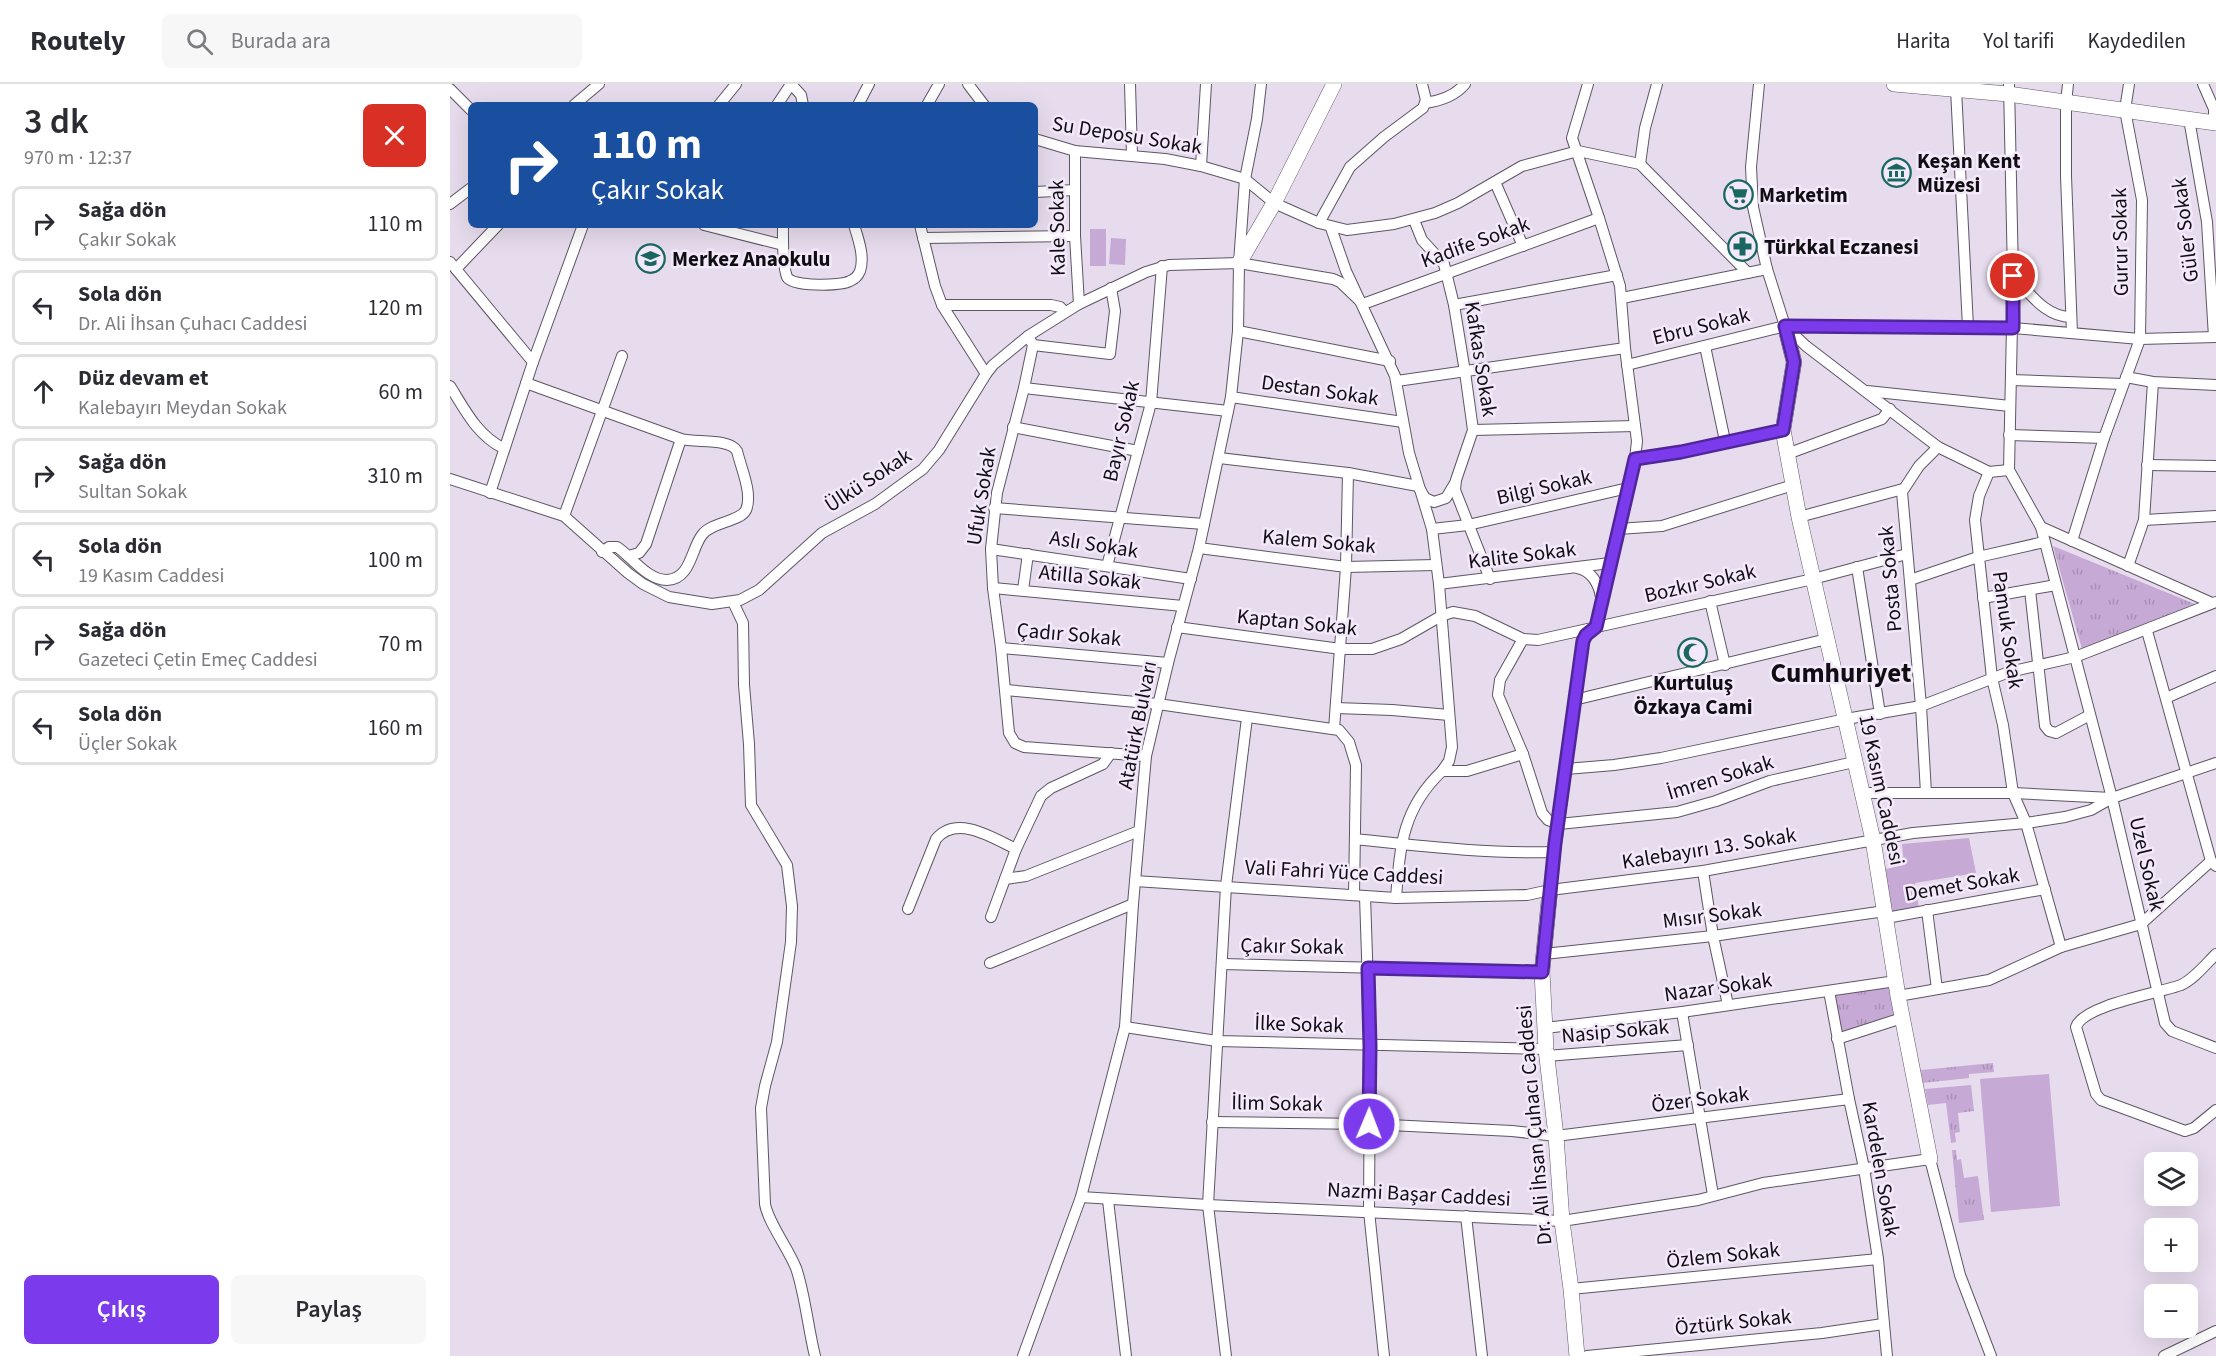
<!DOCTYPE html>
<html lang="tr">
<meta charset="utf-8">
<style>
:root{--surface:#fff;--page:#f7f7f7;--text:#2b2b33;--muted:#7c7c81;--line:#e1e1e2;--accent:#7c3aed}
body{margin:0;font-family:"Source Sans 3",sans-serif;background:var(--page);color:var(--text);height:100vh;display:flex;flex-direction:column;font-size:22px;white-space:nowrap}
*{box-sizing:border-box;margin:0}
p{font-size:20px;color:var(--muted)}
.icon{flex:none;width:33px;height:33px;fill:none;stroke:currentColor;stroke-width:2;stroke-linecap:round;stroke-linejoin:round}
.map{position:relative;flex:1;overflow:hidden}
.drawer{display:flex;flex-direction:column;background:var(--surface);width:450px}
.drawer>*{flex:none}
.hud{position:absolute;left:18px;top:18px;width:570px;height:126px;border-radius:9px;box-shadow:0 6px 24px #0002;background:#1a4fa0;color:#fff;overflow:hidden}
.controls{position:absolute;left:1694px;top:1068px;display:grid;gap:12px}
.controls a{display:grid;place-items:center;width:54px;height:54px;border-radius:9px;background:var(--surface);box-shadow:0 6px 24px #0002;font-size:30px}
.pin{position:absolute;display:grid;place-items:center;width:51px;height:51px;color:#fff;margin:-26px;border:3px solid #fff;border-radius:50%;box-shadow:0 2px 6px #0007}
.me{position:absolute;width:66px;margin:-33px;rotate:1deg;stroke-linejoin:round;filter:drop-shadow(0 0 4px #0008)}
.turn{display:flex;align-items:center;gap:21px;height:126px;padding:0 24px;font-size:27px}
.turn .icon{width:78px;height:78px;stroke-width:2.5}
.turn b{display:block;font-size:42px;line-height:51px}
.round{display:grid;place-items:center;flex:none;width:63px;height:63px;border-radius:9px;background:var(--page)}
.headline{display:flex;align-items:center;justify-content:space-between;height:102px;padding:0 24px}
h1{font-size:36px;font-weight:600;line-height:45px}
.primary-button{display:flex;gap:12px;margin-top:auto;padding:12px 24px}
.primary-button a{flex:1;height:69px;border-radius:9px;background:var(--accent);color:#fff;font-size:24px;font-weight:600;line-height:69px;text-align:center}
.primary-button a+a{background:var(--page);color:var(--text)}
ul{padding:0;list-style:none}
li{display:flex;align-items:center;gap:18px;height:75px;margin:0 12px 9px;padding:0 12px;border:3px solid var(--line);border-radius:9px}
li div{flex:1}
li b{display:block;font-size:22px}
li em{font-style:normal}
header{display:flex;align-items:center;gap:36px;box-sizing:border-box;height:84px;padding:0 30px;background:var(--surface);border-bottom:2px solid var(--line)}
header strong{font-size:28px}
nav{display:flex;gap:33px;margin-inline-start:auto;font-size:21px}
.search{width:420px;height:54px;background:var(--page);display:flex;align-items:center;gap:15px;box-sizing:border-box;padding:0 21px;border-radius:9px;color:var(--muted);font-size:22px}
main{display:flex;flex:1;min-height:0}
.map>svg:first-child{display:block}
.grass{fill:#c6a9d5}
.park{fill:url(#park-tufts)}
.lines{fill:none;stroke-linecap:round;stroke-linejoin:round}
.street-casing{stroke:#5f5564;stroke-width:12}
.secondary-casing{stroke:#5f5564;stroke-width:16}
.street{stroke:#fff;stroke-width:10}
.secondary{stroke:#fff;stroke-width:15}
.route-casing{stroke:#51269a;stroke-width:15}
.route{stroke:#7c3aed;stroke-width:10}
.labels{text-anchor:middle;stroke-width:5;stroke-linejoin:round;paint-order:stroke}
.street-label{font-size:21px;fill:#110e13;stroke:#f4e9fa}
.poi-label{font-size:21px;font-weight:bold;fill:#110e13;stroke:#f4e9fa;text-anchor:start}
.district-label{font-size:27px;font-weight:bold;fill:#110e13;stroke:#f4e9fa}
</style>
<header>
<strong>Routely</strong>
<div class="search"><svg class="icon" aria-label="search" viewBox="0 0 24 24"><circle cx="10" cy="10" r="6"/><path d="M15 15l6 6"/></svg>Burada ara</div>
<nav><a>Harita</a><a>Yol tarifi</a><a>Kaydedilen</a></nav>
</header>
<main>
<section class="drawer">
<div class="headline"><div><h1>3 dk</h1><p>970 m · 12:37</p></div><a class="round" style="background:#d93025;color:#fff"><svg class="icon" aria-label="close" viewBox="0 0 24 24"><path d="M6 6l12 12M18 6L6 18"/></svg></a></div>
<ul>
<li><svg class="icon" aria-label="right" viewBox="0 0 24 24"><path d="M7 20v-9h11M14 6l5 5-5 5"/></svg><div><b>Sağa dön</b><p>Çakır Sokak</p></div><em>110 m</em></li>
<li><svg class="icon" aria-label="left" viewBox="0 0 24 24"><path d="M17 20v-9H6M10 6l-5 5 5 5"/></svg><div><b>Sola dön</b><p>Dr. Ali İhsan Çuhacı Caddesi</p></div><em>120 m</em></li>
<li><svg class="icon" aria-label="ahead" viewBox="0 0 24 24"><path d="M12 20V5M6 11l6-6 6 6"/></svg><div><b>Düz devam et</b><p>Kalebayırı Meydan Sokak</p></div><em>60 m</em></li>
<li><svg class="icon" aria-label="right" viewBox="0 0 24 24"><path d="M7 20v-9h11M14 6l5 5-5 5"/></svg><div><b>Sağa dön</b><p>Sultan Sokak</p></div><em>310 m</em></li>
<li><svg class="icon" aria-label="left" viewBox="0 0 24 24"><path d="M17 20v-9H6M10 6l-5 5 5 5"/></svg><div><b>Sola dön</b><p>19 Kasım Caddesi</p></div><em>100 m</em></li>
<li><svg class="icon" aria-label="right" viewBox="0 0 24 24"><path d="M7 20v-9h11M14 6l5 5-5 5"/></svg><div><b>Sağa dön</b><p>Gazeteci Çetin Emeç Caddesi</p></div><em>70 m</em></li>
<li><svg class="icon" aria-label="left" viewBox="0 0 24 24"><path d="M17 20v-9H6M10 6l-5 5 5 5"/></svg><div><b>Sola dön</b><p>Üçler Sokak</p></div><em>160 m</em></li>
</ul>
<div class="primary-button"><a>Çıkış</a><a>Paylaş</a></div>
</section>
<div class="map">
<svg width="1766" height="1272" viewBox="0 0 1766 1272">
<defs>
<pattern id="park-tufts" width="24" height="20" patternUnits="userSpaceOnUse" patternTransform="scale(1.5)"><rect width="24" height="20" fill="#c6a9d5"/><path d="M3 7l-1-3M5 7V3M7 7l1-3M15 17l-1-3M17 17v-4M19 17l1-3" fill="none" stroke="#a990b6"/></pattern>
</defs>
<rect width="100%" height="100%" fill="#e7dced"/>
<g class="grass">
<rect x="640" y="145" width="16" height="37"/>
<path d="M661,154l15,1 -1,26 -16,-1z"/>
<path d="M1519,754l7,35 -61,10 4,26 -28,5 -9,-44 22,-5 -2,-21z"/>
<path d="M1599,990l11,132 -69,6 -11,-133z"/>
</g>
<g class="park">
<path d="M1603,462l142,58 -113,45z"/>
<path d="M1439,903l7,28 -55,18 -6,-38z"/>
<path d="M1543,979l1,9 -25,2v4l-46,5 -2,-13z"/>
<path d="M1521,1001l3,26 -16,2 2,19 -5,1 1,9 -5,1 -5,-40 -18,2 -3,-16z"/>
<path d="M1502,1066h4l1,10 4,-1 3,19 14,-2 6,44 -25,3z"/>
</g>
<g class="lines">
<defs>
<g id="street">
<path d="M341,0l10,11 2,10"/>
<path d="M518,0l16,21"/>
<path d="M680,0l2,71"/>
<path d="M1309,0l-8,83 2,40 14,62 18,57 21,20 132,101 51,25 20,-2"/>
<path d="M1559,0l4,192 -4,194 32,57 71,271 53,225 7,8 44,17"/>
<path d="M1618,0l-2,19v73l6,157"/>
<path d="M1753,0l11,25v14"/>
<path d="M0,5l21,21"/>
<path d="M1506,5l12,238"/>
<path d="M975,19c15,-2 30,-7 40,-19"/>
<path d="M124,21l25,-21"/>
<path d="M269,21l17,-21"/>
<path d="M327,21l14,-21"/>
<path d="M408,21l11,-21"/>
<path d="M477,21l12,-21"/>
<path d="M1739,35l18,103 7,115"/>
<path d="M585,55l40,12 90,8 36,7 44,13 29,24 45,20 28,7 47,-6 41,-11 23,-10 64,-37 56,-15 62,13 108,109"/>
<path d="M625,67v85l4,68"/>
<path d="M1190,80l5,-36 12,-44"/>
<path d="M751,82l5,-82"/>
<path d="M1045,98l28,64"/>
<path d="M585,108l40,-2"/>
<path d="M0,120l21,-16"/>
<path d="M964,136l8,20 22,24 10,41 11,67 8,58 -17,50 -1,10 35,89"/>
<path d="M869,139l31,-56 34,-30 39,-29 3,-8 -4,-16"/>
<path d="M254,141l79,20"/>
<path d="M333,141c0,14 -1,39 4,52 5,10 54,9 63,4 5,-2 8,-5 10,-10 5,-14 -2,-33 -6,-46"/>
<path d="M470,141l15,61 7,19 44,69"/>
<path d="M881,144l15,43 49,105 14,77 23,76 7,55 13,163 -3,14 -7,10"/>
<path d="M473,154l152,-2"/>
<path d="M0,178l83,100"/>
<path d="M6,185l42,-44"/>
<path d="M1563,192c17,17 32,41 58,41"/>
<path d="M1172,214l145,-29"/>
<path d="M492,221h109l9,2 5,5"/>
<path d="M1004,221l163,-30"/>
<path d="M788,247l152,30"/>
<path d="M578,252l5,9 -9,43 -27,105 -6,56 2,39 8,60 8,85 6,10 9,4 122,9"/>
<path d="M583,261l77,9 5,-43 -4,-23"/>
<path d="M1255,262l20,95"/>
<path d="M1177,281l158,-39 228,2 127,11 76,-2"/>
<path d="M1676,293l27,5 63,3"/>
<path d="M1561,296l112,4"/>
<path d="M947,297l228,-33"/>
<path d="M76,299l155,56c15,4 49,-1 56,12 4,17 16,43 9,59 -6,12 -35,12 -44,25 -11,14 -11,44 -35,45 -20,0 -35,-23 -50,-33h-8l-7,5"/>
<path d="M0,302c15,24 27,49 53,62"/>
<path d="M574,304l204,23"/>
<path d="M1417,307l143,15"/>
<path d="M781,313l172,25"/>
<path d="M563,343l125,24"/>
<path d="M1023,346l162,-4"/>
<path d="M1559,351l95,3"/>
<path d="M1337,370l95,-35 8,-10"/>
<path d="M769,374l129,15 70,13 7,12 9,4 12,-4 9,-15"/>
<path d="M1185,375l46,-7 102,-22"/>
<path d="M1697,381l69,1"/>
<path d="M1539,388l-10,24 -4,24 17,158 11,47 10,68 13,30 35,124"/>
<path d="M0,395l114,37 64,57 15,11 26,13 43,7 28,-4 19,-10 63,-57 53,-29 48,-35 16,-19 47,-76 7,-9 35,-29 51,-32 67,-32 23,-7 70,-2 94,16 7,3 23,22 236,-86"/>
<path d="M40,409l43,-131 50,-137"/>
<path d="M544,424l210,16"/>
<path d="M114,432l58,-160"/>
<path d="M1349,433l104,-28"/>
<path d="M1694,436l72,-4"/>
<path d="M1591,443l171,76"/>
<path d="M982,445l36,-4 160,-37"/>
<path d="M1168,445l44,-3 131,-41"/>
<path d="M1622,457l32,-103 36,-99 2,-139 -17,-90 4,-26"/>
<path d="M749,464l147,19 90,-2"/>
<path d="M541,465l200,30"/>
<path d="M178,472l11,-3 7,-9 35,-105"/>
<path d="M657,482l44,-163 11,-137"/>
<path d="M1678,482l16,-46 9,-138"/>
<path d="M1407,483l23,147"/>
<path d="M1127,484c14,2 22,16 24,29"/>
<path d="M1460,496l68,-23 66,-15"/>
<path d="M989,500l171,-21"/>
<path d="M543,504l190,18"/>
<path d="M573,506l5,-36"/>
<path d="M1580,506l15,136 4,5 7,2 34,-18"/>
<path d="M1533,514l73,-13"/>
<path d="M1260,517l15,64"/>
<path d="M283,518l10,21 1,62 5,59 2,61 36,60 5,41 -1,36 -14,100 -12,44 -4,22 4,96c3,18 23,44 31,64 9,26 12,60 19,88"/>
<path d="M727,543l164,22h31l29,-10 40,-23 12,-4 22,4 48,23 15,1 275,-61 94,-25"/>
<path d="M1697,547l64,230 5,5"/>
<path d="M1073,555l-23,41 -2,15 25,59 19,59 6,7 11,4 118,-12 39,-11 54,-20 84,-19"/>
<path d="M551,564l167,15"/>
<path d="M556,606l152,14 181,26 10,12 7,23 -2,130"/>
<path d="M1716,614l50,-22"/>
<path d="M1124,616l253,-61"/>
<path d="M886,624l56,2 57,5"/>
<path d="M884,645l12,-162 2,-94"/>
<path d="M1116,685l48,-4 47,-7 185,-39 75,-13 88,-34 66,-15 141,-55"/>
<path d="M1412,709h151l99,5"/>
<path d="M1476,709l-5,-87 -19,-214 17,-26 19,-19"/>
<path d="M905,755c67,7 132,15 199,13"/>
<path d="M1253,787l10,65 15,69"/>
<path d="M555,795l21,-3 113,-45"/>
<path d="M685,797l261,17 131,-3 23,-5 153,-19 210,-38 113,-10 39,-6 26,-7 21,-12 104,-35"/>
<path d="M1100,806l33,-249 3,-6 10,-8 39,-168 2,-18 -12,-93 -5,-62 -21,-68 -27,-80 16,-54"/>
<path d="M915,812l5,150 -1,165 15,145"/>
<path d="M946,814c4,-51 6,-89 46,-127h25l56,-17"/>
<path d="M458,825l28,-70c21,-25 57,-1 80,10"/>
<path d="M1477,826l10,79"/>
<path d="M541,833l25,-68 25,-53 10,-8 52,-24 8,-11"/>
<path d="M1436,834l159,-29"/>
<path d="M1094,870l169,-18 172,-25"/>
<path d="M1766,870c-10,10 -22,25 -35,31 -21,8 -98,20 -105,42l20,67 5,6 84,31 9,-3 22,-18"/>
<path d="M540,879l143,-59"/>
<path d="M772,880l320,8"/>
<path d="M1379,907l20,108 15,69 14,91 9,97"/>
<path d="M1448,912l91,-16 72,-33 80,-23 70,-63"/>
<path d="M1232,928l31,183"/>
<path d="M675,943l92,14 329,8"/>
<path d="M1095,944l137,-16 214,-31"/>
<path d="M1387,955l65,-21"/>
<path d="M1096,972l142,-11"/>
<path d="M762,1038l157,2 143,7 44,5 293,-37"/>
<path d="M631,1113l127,8 354,16 136,-21 65,-17 167,-24 30,116 31,81"/>
<path d="M658,1116l18,156"/>
<path d="M1016,1132l16,140"/>
<path d="M1121,1205l307,-30"/>
<path d="M573,1272l58,-159 44,-170 8,-123 13,-148 22,-93 31,-115 32,-151 7,-66 1,-68 6,-84 12,-60 4,-35"/>
<path d="M776,1272l-18,-151 18,-319 21,-168"/>
<path d="M1137,1272l235,-23 61,-9"/>
<path d="M1714,1272l52,-25"/>
</g>
<g id="secondary">
<path d="M1444,0l114,10 208,29"/>
<path d="M789,179l35,-60 60,-119"/>
<path d="M1335,242l9,36 -11,68 16,87 74,323 25,156 32,163"/>
<path d="M1100,806l-8,82 4,77 10,87 6,85 9,68 6,67"/>
</g>
</defs>
<use href="#street" class="street-casing"/>
<use href="#secondary" class="secondary-casing"/>
<use href="#street" class="street"/>
<use href="#secondary" class="secondary"/>
</g>
<g class="lines">
<defs>
<path id="route" d="M919,1040l1,-78 -2,-78 174,4 13,-129 28,-202 3,-6 10,-8 39,-168 46,-7 102,-22 11,-68 -9,-36 228,2v-52"/>
</defs>
<use href="#route" class="route-casing"/>
<use href="#route" class="route"/>
</g>
<defs>
<symbol id="museum-ring" viewBox="-11 -11 22 22"><circle r="9.5" fill="#f4e9fa" stroke="#1a6762" stroke-width="1.5"/><path d="M0-6L6-3V-2H-6V-3ZM-5-1h2V3h-2ZM-1-1h2V3h-2ZM3-1h2V3H3ZM-6 4H6V6H-6Z" fill="#1a6762"/></symbol>
<symbol id="supermarket-ring" viewBox="-11 -11 22 22"><circle r="9.5" fill="#f4e9fa" stroke="#1a6762" stroke-width="1.5"/><path d="M-6-5.5h2.5l.6 2H6L4.5 2H-2.5L-4.4-4H-6ZM-1.5 3.2a1.3 1.3 0 1 0 .1 0ZM3 3.2a1.3 1.3 0 1 0 .1 0Z" fill="#1a6762"/></symbol>
<symbol id="pharmacy-ring" viewBox="-11 -11 22 22"><circle r="9.5" fill="#f4e9fa" stroke="#1a6762" stroke-width="1.5"/><path d="M-2-6h4v4h4v4h-4v4h-4v-4h-4v-4h4Z" fill="#1a6762"/></symbol>
<symbol id="school-ring" viewBox="-11 -11 22 22"><circle r="9.5" fill="#f4e9fa" stroke="#1a6762" stroke-width="1.5"/><path d="M0-5L7-2L0 1L-7-2ZM-4 1L0 2.5L4 1V4Q0 6-4 4Z" fill="#1a6762"/></symbol>
<symbol id="mosque-ring" viewBox="-11 -11 22 22"><circle r="9.5" fill="#f4e9fa" stroke="#1a6762" stroke-width="1.5"/><path d="M3.5-4.9A6 6 0 1 0 3.5 4.9A5 5 0 1 1 3.5-4.9Z" fill="#1a6762"/></symbol>
</defs>
<g fill-rule="evenodd">
<use href="#museum-ring" x="1430" y="72" width="33" height="33"/>
<use href="#supermarket-ring" x="1272" y="94" width="33" height="33"/>
<use href="#pharmacy-ring" x="1276" y="146" width="33" height="33"/>
<use href="#school-ring" x="184" y="158" width="33" height="33"/>
<use href="#mosque-ring" x="1226" y="552" width="33" height="33"/>
</g>
<g class="labels">
<g class="street-label">
<text transform="translate(677 51) rotate(9)" y="7">Su Deposu Sokak</text>
<text transform="translate(607 144) rotate(-91)" y="7">Kale Sokak</text>
<text transform="translate(1735 146) rotate(-97)" y="7">Güler Sokak</text>
<text transform="translate(1025 158) rotate(-20)" y="7">Kadife Sokak</text>
<text transform="translate(1670 158) rotate(-91)" y="7">Gurur Sokak</text>
<text transform="translate(1251 242) rotate(-14)" y="7">Ebru Sokak</text>
<text transform="translate(1031 275) rotate(81)" y="7">Kafkas Sokak</text>
<text transform="translate(870 306) rotate(8)" y="7">Destan Sokak</text>
<text transform="translate(671 347) rotate(-77)" y="7">Bayır Sokak</text>
<text transform="translate(418 396) rotate(-33)" y="7">Ülkü Sokak</text>
<text transform="translate(1094 403) rotate(-13)" y="7">Bilgi Sokak</text>
<text transform="translate(531 412) rotate(-81)" y="7">Ufuk Sokak</text>
<text transform="translate(869 457) rotate(5)" y="7">Kalem Sokak</text>
<text transform="translate(644 460) rotate(9)" y="7">Aslı Sokak</text>
<text transform="translate(1072 471) rotate(-7)" y="7">Kalite Sokak</text>
<text transform="translate(640 493) rotate(6)" y="7">Atilla Sokak</text>
<text transform="translate(1440 495) rotate(-95)" y="7">Posta Sokak</text>
<text transform="translate(1250 499) rotate(-13)" y="7">Bozkır Sokak</text>
<text transform="translate(847 538) rotate(6)" y="7">Kaptan Sokak</text>
<text transform="translate(1558 546) rotate(82)" y="7">Pamuk Sokak</text>
<text transform="translate(619 550) rotate(5)" y="7">Çadır Sokak</text>
<text transform="translate(687 641) rotate(-79)" y="7">Atatürk Bulvarı</text>
<text transform="translate(1270 693) rotate(-17)" y="7">İmren Sokak</text>
<text transform="translate(1432 706) rotate(78)" y="7">19 Kasım Caddesi</text>
<text transform="translate(1259 764) rotate(-9)" y="7">Kalebayırı 13. Sokak</text>
<text transform="translate(1697 780) rotate(77)" y="7">Uzel Sokak</text>
<text transform="translate(894 788) rotate(3)" y="7">Vali Fahri Yüce Caddesi</text>
<text transform="translate(1512 800) rotate(-10)" y="7">Demet Sokak</text>
<text transform="translate(1262 831) rotate(-7)" y="7">Mısır Sokak</text>
<text transform="translate(842 862) rotate(1)" y="7">Çakır Sokak</text>
<text transform="translate(1268 903) rotate(-8)" y="7">Nazar Sokak</text>
<text transform="translate(849 940) rotate(2)" y="7">İlke Sokak</text>
<text transform="translate(1165 947) rotate(-5)" y="7">Nasip Sokak</text>
<text transform="translate(1250 1015) rotate(-7)" y="7">Özer Sokak</text>
<text transform="translate(827 1019) rotate(1)" y="7">İlim Sokak</text>
<text transform="translate(1084 1041) rotate(-95)" y="7">Dr. Ali İhsan Çuhacı Caddesi</text>
<text transform="translate(1431 1085) rotate(80)" y="7">Kardelen Sokak</text>
<text transform="translate(969 1110) rotate(3)" y="7">Nazmi Başar Caddesi</text>
<text transform="translate(1273 1171) rotate(-6)" y="7">Özlem Sokak</text>
<text transform="translate(1283 1238) rotate(-6)" y="7">Öztürk Sokak</text>
</g>
<g class="poi-label">
<text x="1467" y="84">Keşan Kent<tspan x="1467" dy="24">Müzesi</tspan></text>
<text x="1309" y="118">Marketim</text>
<text x="1314" y="170">Türkkal Eczanesi</text>
<text x="222" y="182">Merkez Anaokulu</text>
<text x="1243" y="606" text-anchor="middle">Kurtuluş<tspan x="1243" dy="24">Özkaya Cami</tspan></text>
</g>
<g class="district-label">
<text x="1391" y="598">Cumhuriyet</text>
</g>
</g>
</svg>
<div class="controls">
<a><svg class="icon" aria-label="layers" viewBox="0 0 24 24"><path d="M12 4l9 5-9 5-9-5zM3 14l9 5 9-5"/></svg></a>
<a>+</a>
<a>−</a>
</div>
<div class="pin" style="left:1563px;top:192px;background:#d93025"><svg class="icon" aria-label="arrive" viewBox="0 0 24 24"><path d="M6 21V4h12l-3 4 3 4H6"/></svg></div>
<svg class="me" style="left:919px;top:1040px" viewBox="-20 -20 40 40"><circle r="17" fill="#7c3aed" stroke="#fff" stroke-width="3"/><path d="M0-11L8 9 0 5-8 9z" fill="#fff"/></svg>
<div class="hud">
<div class="turn"><svg class="icon" aria-label="right" viewBox="0 0 24 24"><path d="M7 20v-9h11M14 6l5 5-5 5"/></svg><div><b>110 m</b>Çakır Sokak</div></div>
</div>
</div>
</main>
